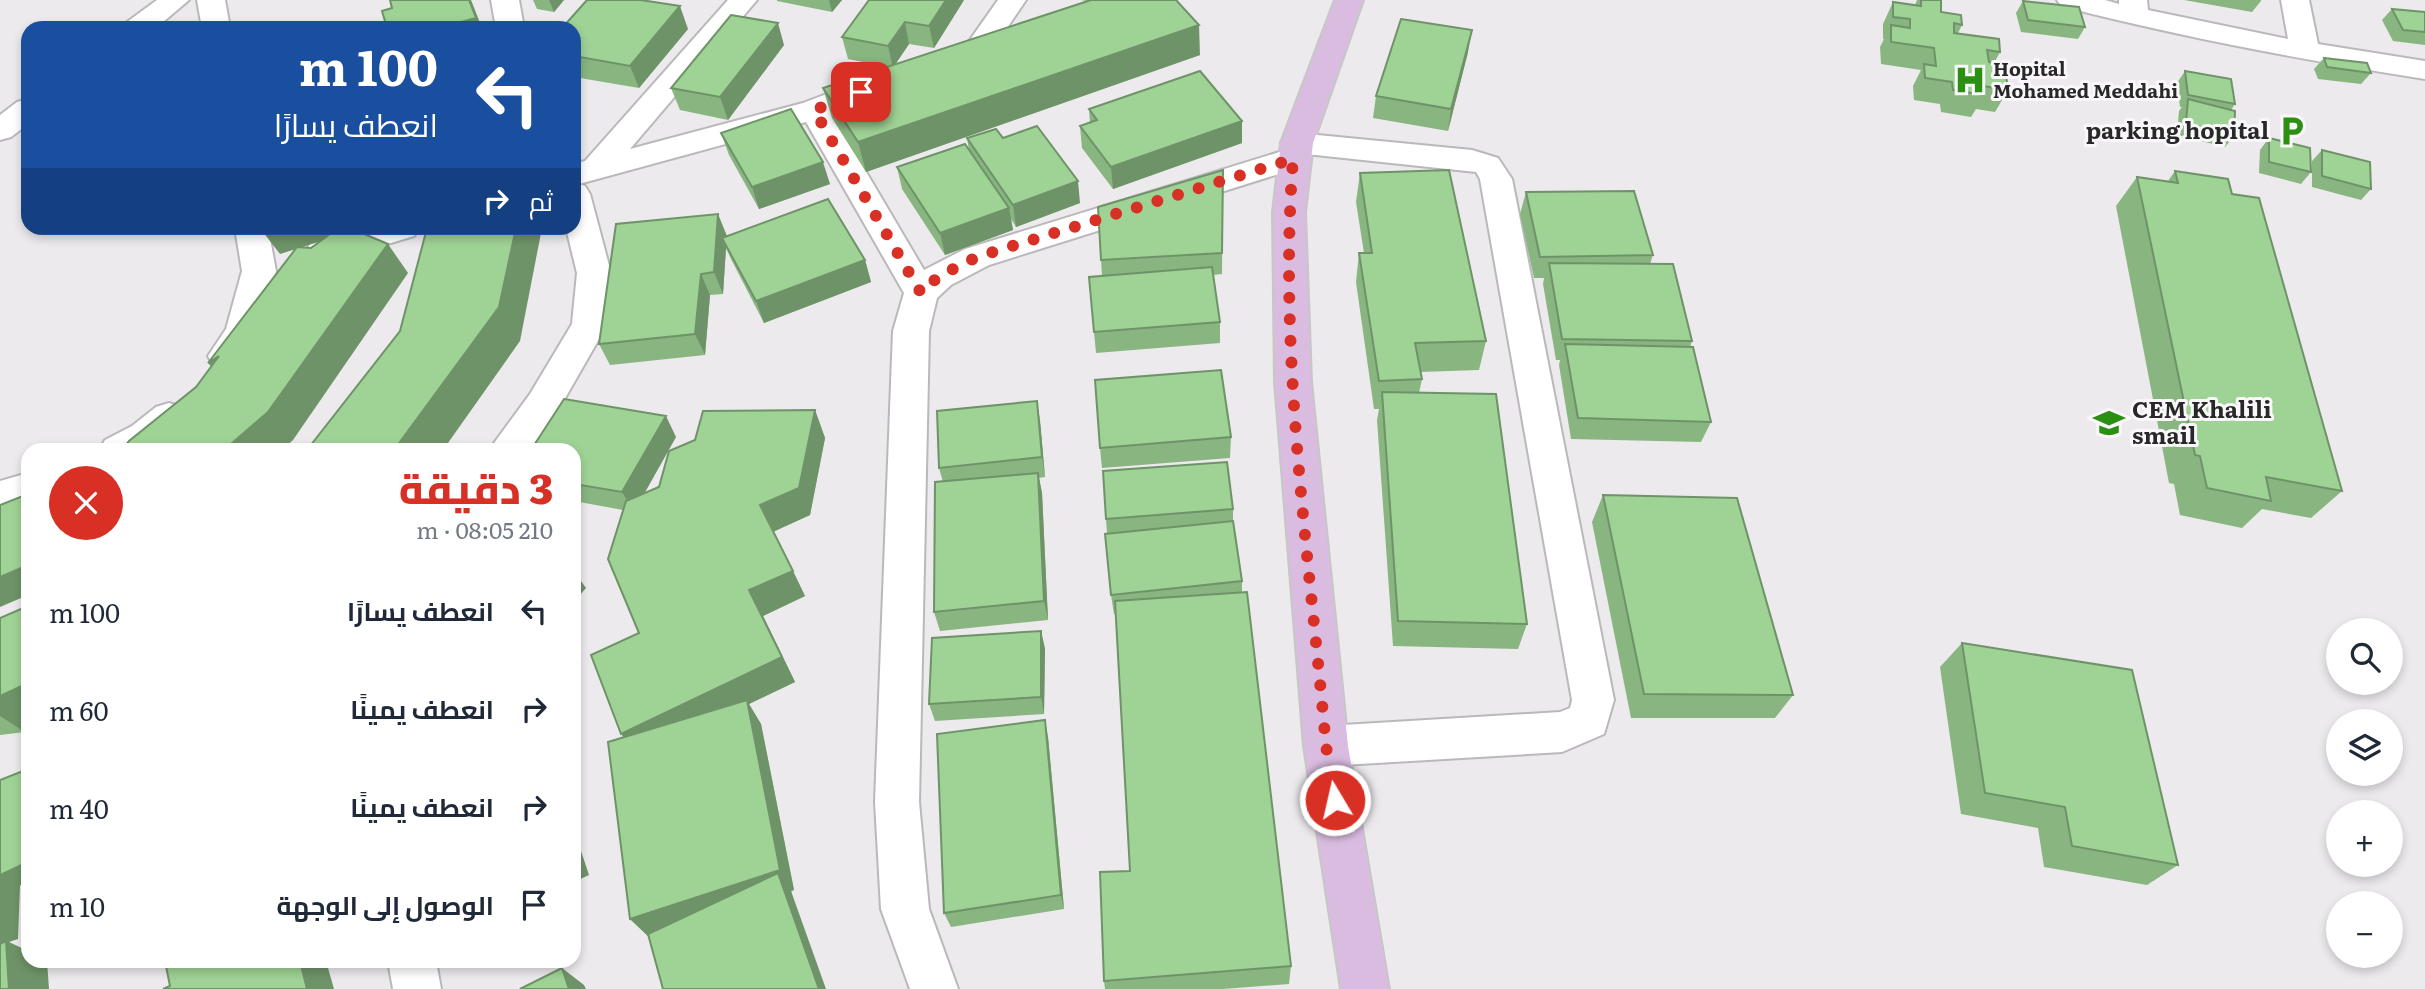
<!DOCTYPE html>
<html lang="ar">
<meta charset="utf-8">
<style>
:root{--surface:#fff;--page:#f2f2f3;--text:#1f2937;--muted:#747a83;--accent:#d93025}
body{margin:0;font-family:Literata,Cairo,serif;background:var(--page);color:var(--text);direction:rtl;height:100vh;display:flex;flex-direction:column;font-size:26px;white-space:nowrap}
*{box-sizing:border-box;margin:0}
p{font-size:23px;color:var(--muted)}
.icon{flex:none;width:38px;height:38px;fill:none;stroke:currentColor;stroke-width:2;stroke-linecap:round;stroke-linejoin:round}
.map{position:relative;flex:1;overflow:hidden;direction:ltr}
.drawer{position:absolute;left:21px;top:443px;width:560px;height:525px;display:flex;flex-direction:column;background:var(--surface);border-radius:21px;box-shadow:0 4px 10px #0003;direction:rtl}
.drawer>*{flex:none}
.banner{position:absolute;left:21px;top:21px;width:560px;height:214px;border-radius:21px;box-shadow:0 4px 10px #0003;direction:rtl;background:#1a4fa0;color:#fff;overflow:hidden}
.buttons{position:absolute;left:2326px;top:618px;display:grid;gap:14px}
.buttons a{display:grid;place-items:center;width:77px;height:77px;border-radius:50%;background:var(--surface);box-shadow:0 4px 10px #0003;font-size:35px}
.pin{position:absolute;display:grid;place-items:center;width:60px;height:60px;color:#fff;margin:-30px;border-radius:14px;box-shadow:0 4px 10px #0006}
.me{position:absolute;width:77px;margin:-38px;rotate:351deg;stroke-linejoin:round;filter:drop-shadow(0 0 5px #0008)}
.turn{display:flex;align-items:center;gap:24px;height:147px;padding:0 28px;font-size:32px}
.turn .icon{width:91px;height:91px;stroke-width:2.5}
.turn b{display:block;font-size:49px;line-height:60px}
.then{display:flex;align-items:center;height:66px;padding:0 28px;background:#0003;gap:14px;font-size:26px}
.round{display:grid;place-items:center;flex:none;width:74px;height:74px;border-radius:37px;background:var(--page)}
.headline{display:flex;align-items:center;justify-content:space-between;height:119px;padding:0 28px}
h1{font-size:42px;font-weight:800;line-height:52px;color:var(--accent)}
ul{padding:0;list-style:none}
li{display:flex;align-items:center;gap:21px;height:98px;padding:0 28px}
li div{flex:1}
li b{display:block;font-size:26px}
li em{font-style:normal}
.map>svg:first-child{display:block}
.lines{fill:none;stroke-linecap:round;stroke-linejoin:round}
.minor-casing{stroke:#bab8bb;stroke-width:4}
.major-casing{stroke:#c7c7c7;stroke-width:4}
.minor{fill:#fff;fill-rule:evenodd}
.major{fill:#dabce1;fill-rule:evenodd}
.wall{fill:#89b580}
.shaded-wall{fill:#6f9368}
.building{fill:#9fd295;stroke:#6f9368;stroke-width:2}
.route{stroke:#d93025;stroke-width:12;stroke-dasharray:0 21.6}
.labels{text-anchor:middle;stroke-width:6;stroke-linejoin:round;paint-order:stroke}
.far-poi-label{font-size:19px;font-weight:bold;fill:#292829;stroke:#f9f7fa;text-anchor:start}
.poi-label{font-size:23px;font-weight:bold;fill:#292829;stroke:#f9f7fa;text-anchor:end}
</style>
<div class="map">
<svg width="2425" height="989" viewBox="0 0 2425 989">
<rect width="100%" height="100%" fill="#eceaed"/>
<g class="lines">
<defs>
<g id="minor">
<path d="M157,0h32l-33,28h-33l4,-6z"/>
<path d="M197,0h28l5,28h-28z"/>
<path d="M491,0h28l5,28h-28z"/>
<path d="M728,0h29l-127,149 173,-46 63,-24 11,-3 11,3 4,7 -4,7 -56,21 92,156 41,-21 321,-99 -5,-7 5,-7 11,-3 175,17 26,8 14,21 102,521 -10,34 -42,18 -236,14 -15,-6 -7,-14 7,-14 15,-6 234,-14 10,-4 2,-8 -92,-521 -4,-7 -170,-18 3,5 -5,7 -315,99 -38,20 -14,13 -8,33 -10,471 10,107 29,80h-48l-29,-80 -6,-107 18,-471 11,-38 -98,-171 -227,62 6,2 5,8 21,79 -4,52 -51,89 -27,36h-40l41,-56 42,-70 5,-51 -11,-45h8v-64l11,-3z"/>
<path d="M998,0h28l-36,53 -10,3 -10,-3 -5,-6z"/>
<path d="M2057,0h48l14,4v-4h28l1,10 140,29 -7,-39h28l9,44 107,17v18c-122,-19 -244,-42 -364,-73z"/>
<path d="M28,99v25l-17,13 -11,3v-25l17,-13z"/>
<path d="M235,228h33l8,43 -15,61 -22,33 -13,4 -13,-4 -5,-9 18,-27 16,-58z"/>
<path d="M365,228h54l-5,8 -92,28 -12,-4 -5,-8 5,-8z"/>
<path d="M169,403l13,4 5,10c-7,14 -21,25 -35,33h-53l6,-10 27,-14 24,-19z"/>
<path d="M28,473v30l-28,10v-32z"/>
<path d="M388,961h48l5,28h-48z"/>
</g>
<path id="major" d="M1335,0h28l-50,143 -8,69 6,170 37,364 41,243h-48l-37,-243 -29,-364 -2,-170 8,-69z"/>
</defs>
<use href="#minor" class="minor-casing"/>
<use href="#major" class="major-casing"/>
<use href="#minor" class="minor"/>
<use href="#major" class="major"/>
</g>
<g class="wall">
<path d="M533,0h31l-10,12 -17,-3z"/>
<path d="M777,0h65l-10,12 -55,-11z"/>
<path d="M964,0l-30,48 -25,-4 -14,20 192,-63 -6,-1h95l24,55 -334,117 -34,-54 -9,-30 65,-21 -40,-8 -6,-22z"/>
<path d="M1917,0h24v12l21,13 -4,8 42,19 -6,11 3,11 11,16 -13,22 -19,-3 -5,8 -30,-5 -1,-8 -26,-4 -1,-14 8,-16 -40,-6 -1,-17 4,-8h-1v-15l10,-22 22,3z"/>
<path d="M2184,0h77v1l-9,11z"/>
<path d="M2023,1l62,26 -7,12 -57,-7 -5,-19z"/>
<path d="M2392,9l33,3v33l-32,-4 -11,-21z"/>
<path d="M574,28l114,1 -49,59 -65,-11z"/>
<path d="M784,45l-56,75 -48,-10 -9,-22z"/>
<path d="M1468,52l-20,79 -75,-13 3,-22z"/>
<path d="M2324,58l47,15 -10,11 -43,-5 -4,-10z"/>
<path d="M2185,71l50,33 -4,6 3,26 -9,11 -48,-12 2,-24 3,-4h-2l-3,-24z"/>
<path d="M1089,109l153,34 -129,46 -31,-41 -2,-22 10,-3z"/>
<path d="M721,133l109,51 -71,25 -30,-54z"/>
<path d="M967,138h36l77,65 -64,24 -5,-8 2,11 -68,25 -43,-66 -5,-22 72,-17z"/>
<path d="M2269,138l42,34 -10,12 -42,-11 1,-23z"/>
<path d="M2322,150l49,39 -10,11 -49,-13v-26z"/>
<path d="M1223,170l-1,104 -9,1 7,47v21l-124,10 -2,-21 8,-56 -1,-16z"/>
<path d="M2175,171l57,23 110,297 -31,27 -49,-9 -20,19 -62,-13 -6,-31 -5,-1 -53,-277 21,-29 31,4z"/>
<path d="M1360,173l126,168 -7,29 -59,2 2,7 -3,14 108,231 -9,25 -125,-3 -16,-226 2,-11h-5l-18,-127 3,-29h5l-8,-51z"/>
<path d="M1526,192l127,63 -3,9 42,77 -2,6 21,75 -10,20 -130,-3 -12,-74 1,-5h-4l-13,-76 1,-6h-10l-14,-64z"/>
<path d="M727,236l138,24 6,22 -107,41 -33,-64 -5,-11 -3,46 -13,1 -5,60 -95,10 -11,-21z"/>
<path d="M815,410l10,28 -15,77 -37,16 32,65 -42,20 32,66 -46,22 12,20 33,166 -3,1 1,2 -144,43 -18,-17 -6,-181 15,-105 -16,-123 -49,-9v-51l102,-13 -32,56z"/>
<path d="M1040,421l5,56 -6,1 3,15 6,127 -108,11 -6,-19 9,-130 -4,-14z"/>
<path d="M1231,437l-1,21 -128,10 -2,-20z"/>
<path d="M1603,495l190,200 -18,23h-144l-39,-196z"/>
<path d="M1233,509v16l9,56v11l49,374 -2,18 -66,5h-118l-1,-8 26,-110 -14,-257h-2l-3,-19 -5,-76z"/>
<path d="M28,609v121l-3,2 -25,3v-117z"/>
<path d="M1041,631l4,18 -1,65 -109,7 -6,-17z"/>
<path d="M1962,643l216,222 -31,20 -103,-18 -6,-39 -77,-14 -21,-147z"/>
<path d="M1048,737l16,172 -113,18 -7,-14z"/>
</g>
<g class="shaded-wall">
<path d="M469,0h2l2,5 9,23h-43z"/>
<path d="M549,0h15l-10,12z"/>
<path d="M829,0h13l-10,12z"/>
<path d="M946,0h18l-30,48 -5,-22z"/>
<path d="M680,6l8,23 -49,59 -9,-22z"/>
<path d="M905,22l4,22 -16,24 -5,-22z"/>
<path d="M778,23l6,22 -56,75 -8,-23z"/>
<path d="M1199,25l1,30 -334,117 -8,-30z"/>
<path d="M1472,30l-4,22 -20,79 3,-22z"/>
<path d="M1242,121v22l-129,46 -2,-22z"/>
<path d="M823,162l7,22 -71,25 -7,-22z"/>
<path d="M1078,181l2,22 -64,24 -3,-22z"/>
<path d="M1009,208l4,22 -68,25 -5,-22z"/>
<path d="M718,214l9,22 -5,2 4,10 -3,46 -9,-22z"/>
<path d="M279,228h84l-83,26 -17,-22z"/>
<path d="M516,228h22l3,5 -21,108 -77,109h-49z"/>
<path d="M388,244l20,29 -115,167 -11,10h-58z"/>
<path d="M865,260l6,22 -107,41 -8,-22z"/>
<path d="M701,274l9,21 -5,60 -10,-21z"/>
<path d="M219,356l15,35 -26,-28z"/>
<path d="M1037,401l3,20 5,56 -3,-20z"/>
<path d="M815,410l10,28 -15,77 -37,17 -13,-27z"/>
<path d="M666,416l10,21 -42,75 -12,-20z"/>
<path d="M1038,473l4,20 6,127 -4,-19z"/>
<path d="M28,565v30l-28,12v-30z"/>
<path d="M574,571l12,17 -12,14z"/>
<path d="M793,571l12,25 -42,20 32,66 -46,22 12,20 33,166 -3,1 35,98h-7l-169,-51 -20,-19 10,-162 -19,-23 128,-144z"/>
<path d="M1041,631l4,18 -1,65 -3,-17z"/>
<path d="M28,683v47l-3,2 -25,-16v-20z"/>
<path d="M1045,720l3,17 16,172 -3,-14z"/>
<path d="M0,785l28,77v27l-8,-4 -2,54 -9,3 19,9v10h19l2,28h-40l-9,-43z"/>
<path d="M574,830l15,45 -15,7z"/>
<path d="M300,961h26l8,28h-27z"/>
<path d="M562,968l22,17 2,4h-17z"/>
</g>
<g class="building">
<path d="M390,0h79l7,18 -37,10h-52l-5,-17 10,-3z"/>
<path d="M587,0h54l39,6 -50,60 -56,-10v-28h-12z"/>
<path d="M869,0h77l-17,26 -24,-4 -17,24 -46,-9z"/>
<path d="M1091,0h85l23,25 -341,117 -35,-54z"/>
<path d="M1921,0h20v12l20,3 1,10 -8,-2v10l45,6 1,13 -13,-2 2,12 7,2 1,10 9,1 2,15 -25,-4 1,9 -31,-5 -1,-8 -27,-4 -1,-14 12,2 -2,-18 -43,-6v-17l19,3v-9l-17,-2v-15l28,4z"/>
<path d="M2023,1l56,6 6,20 -57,-7z"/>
<path d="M2392,9l33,3v20l-22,-2z"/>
<path d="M731,15l47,8 -58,74 -49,-9z"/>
<path d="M1401,19l71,11 -21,79 -75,-13z"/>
<path d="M468,23l2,5h-18z"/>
<path d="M2324,58l43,5 4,10 -44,-6z"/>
<path d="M1200,71l42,50 -131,46 -31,-41 17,-6 -8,-11z"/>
<path d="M2185,71l46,8 4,25 -47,-9z"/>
<path d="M2188,99l47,12 -1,25 -48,-13z"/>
<path d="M791,109l32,53 -71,25 -31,-54z"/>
<path d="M1037,126l41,55 -65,24 -46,-67 29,-9 7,9z"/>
<path d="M2269,138l41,10 1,24 -42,-10z"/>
<path d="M965,144l44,64 -69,25 -43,-66z"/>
<path d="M2322,150l48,12 1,27 -49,-13z"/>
<path d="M1223,170l-1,83 -121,7 -3,-53z"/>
<path d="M1449,170l37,171 -71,2 7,36 -43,2 -20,-128h13l-12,-80z"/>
<path d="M2175,171l53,8 4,15 27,4 83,293 -76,-14 5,24 -64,-13 -7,-32 -5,-1 -58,-278 41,6z"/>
<path d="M1634,191l19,64 -113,2 -14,-65z"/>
<path d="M828,199l37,61 -109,41 -34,-63z"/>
<path d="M718,214l-4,58 -13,2 -6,60 -96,10 17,-120z"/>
<path d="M262,228h17l-16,4z"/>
<path d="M338,228h12l38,16 -120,168 -44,38h-102l7,-9 67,-54 23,-31 -11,7 89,-116 14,1z"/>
<path d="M427,228h89l-17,79 -105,143h-87l93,-119z"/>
<path d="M1549,263l124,1 19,77 -130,-2z"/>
<path d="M1212,267l8,55 -126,10 -5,-55z"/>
<path d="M1565,344l128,3 18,75 -133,-4z"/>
<path d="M1221,370l10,67 -131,11 -5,-68z"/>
<path d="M1382,392l114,2 31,230 -129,-3z"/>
<path d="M564,399l102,17 -44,76 -48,-8v-34h-43z"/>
<path d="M1037,401l5,56 -103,11 -2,-57z"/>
<path d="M815,410l-16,78 -39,17 33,66 -44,19 33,67 -161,77 -30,-79 48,-22 -31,-74 18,-58 33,-14 10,-36 26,-11 8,-29z"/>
<path d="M1227,462l6,47 -127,10 -3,-48z"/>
<path d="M1038,473l6,128 -110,11 1,-130z"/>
<path d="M28,494v71l-28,12v-72z"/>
<path d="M1603,495l134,3 56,197 -149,-1z"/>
<path d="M1233,521l9,60 -131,14 -6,-61z"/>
<path d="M1247,592l44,374 -187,15 -4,-109 30,-1 -15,-270z"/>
<path d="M23,608l5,1v74l-28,13v-78z"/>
<path d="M1041,631v66l-112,7 3,-66z"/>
<path d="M1962,643l170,27 46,195 -106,-19 -7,-39 -80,-14z"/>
<path d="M747,700l33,170 -150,49 -22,-177z"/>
<path d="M1045,720l16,175 -117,18 -7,-179z"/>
<path d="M28,769v93l-28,13v-95z"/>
<path d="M778,873l41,116h-156l-15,-55z"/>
<path d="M6,941l3,48h-9v-45z"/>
<path d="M165,961h135l7,28h-144l7,-3z"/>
<path d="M562,968l7,21h-49z"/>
</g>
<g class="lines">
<path class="route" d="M861,92l-47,18 107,183 18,-17 38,-19 316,-98c-15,195 16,393 33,587l9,54"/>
</g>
<defs>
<symbol id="hospital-bare" viewBox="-9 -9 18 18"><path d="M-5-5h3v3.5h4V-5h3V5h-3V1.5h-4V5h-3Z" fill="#2b9011" stroke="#f9f7fa" stroke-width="2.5" paint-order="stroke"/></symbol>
<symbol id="parking-bare" viewBox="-9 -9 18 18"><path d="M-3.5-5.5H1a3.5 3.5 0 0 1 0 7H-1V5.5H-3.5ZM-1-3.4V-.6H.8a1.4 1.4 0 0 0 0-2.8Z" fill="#2b9011" stroke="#f9f7fa" stroke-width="2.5" paint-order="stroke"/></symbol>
<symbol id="school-bare" viewBox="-9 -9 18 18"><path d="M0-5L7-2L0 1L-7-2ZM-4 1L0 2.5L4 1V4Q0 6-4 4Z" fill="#2b9011" stroke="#f9f7fa" stroke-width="2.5" paint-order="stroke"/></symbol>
</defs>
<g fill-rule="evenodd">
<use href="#hospital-bare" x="1948" y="58" width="44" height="44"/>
<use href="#parking-bare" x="2270" y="109" width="44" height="44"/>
<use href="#school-bare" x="2087" y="401" width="44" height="44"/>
</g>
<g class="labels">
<g class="far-poi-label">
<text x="1993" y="76">Hopital<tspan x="1993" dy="22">Mohamed Meddahi</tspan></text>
</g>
<g class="poi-label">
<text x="2269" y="139">parking hopital</text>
<text x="2132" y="418" text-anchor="start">CEM Khalili<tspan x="2132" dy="26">smail</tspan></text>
</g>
</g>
</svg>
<div class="buttons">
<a><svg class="icon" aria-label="search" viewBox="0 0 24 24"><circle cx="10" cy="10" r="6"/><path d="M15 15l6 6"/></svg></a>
<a><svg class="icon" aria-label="layers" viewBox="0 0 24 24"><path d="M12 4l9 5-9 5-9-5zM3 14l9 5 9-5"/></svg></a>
<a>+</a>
<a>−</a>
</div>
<div class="pin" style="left:861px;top:92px;background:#d93025"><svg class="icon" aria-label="arrive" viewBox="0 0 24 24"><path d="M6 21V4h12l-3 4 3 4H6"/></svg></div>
<svg class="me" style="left:1335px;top:800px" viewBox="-20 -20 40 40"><circle r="17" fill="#d93025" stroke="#fff" stroke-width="3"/><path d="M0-11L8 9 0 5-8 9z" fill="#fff"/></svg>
<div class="banner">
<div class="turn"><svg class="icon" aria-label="left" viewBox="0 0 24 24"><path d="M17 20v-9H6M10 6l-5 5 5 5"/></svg><div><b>100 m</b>انعطف يسارًا</div></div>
<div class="then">ثم<svg class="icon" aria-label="right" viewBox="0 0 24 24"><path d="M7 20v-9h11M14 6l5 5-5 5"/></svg></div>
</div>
<section class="drawer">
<div class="headline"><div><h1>3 دقيقة</h1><p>210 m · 08:05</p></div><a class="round" style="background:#d93025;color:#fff"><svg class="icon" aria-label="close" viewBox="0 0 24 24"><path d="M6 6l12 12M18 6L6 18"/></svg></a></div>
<ul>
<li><svg class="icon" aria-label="left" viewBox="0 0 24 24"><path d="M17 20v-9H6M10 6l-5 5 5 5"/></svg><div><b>انعطف يسارًا</b></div><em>100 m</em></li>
<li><svg class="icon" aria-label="right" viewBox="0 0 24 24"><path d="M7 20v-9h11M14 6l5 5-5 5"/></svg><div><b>انعطف يمينًا</b></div><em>60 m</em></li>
<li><svg class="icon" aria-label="right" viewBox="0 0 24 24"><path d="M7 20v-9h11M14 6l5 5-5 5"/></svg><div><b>انعطف يمينًا</b></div><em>40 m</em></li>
<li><svg class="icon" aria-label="arrive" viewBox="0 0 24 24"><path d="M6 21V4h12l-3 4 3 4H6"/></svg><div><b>الوصول إلى الوجهة</b></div><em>10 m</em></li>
</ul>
</section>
</div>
